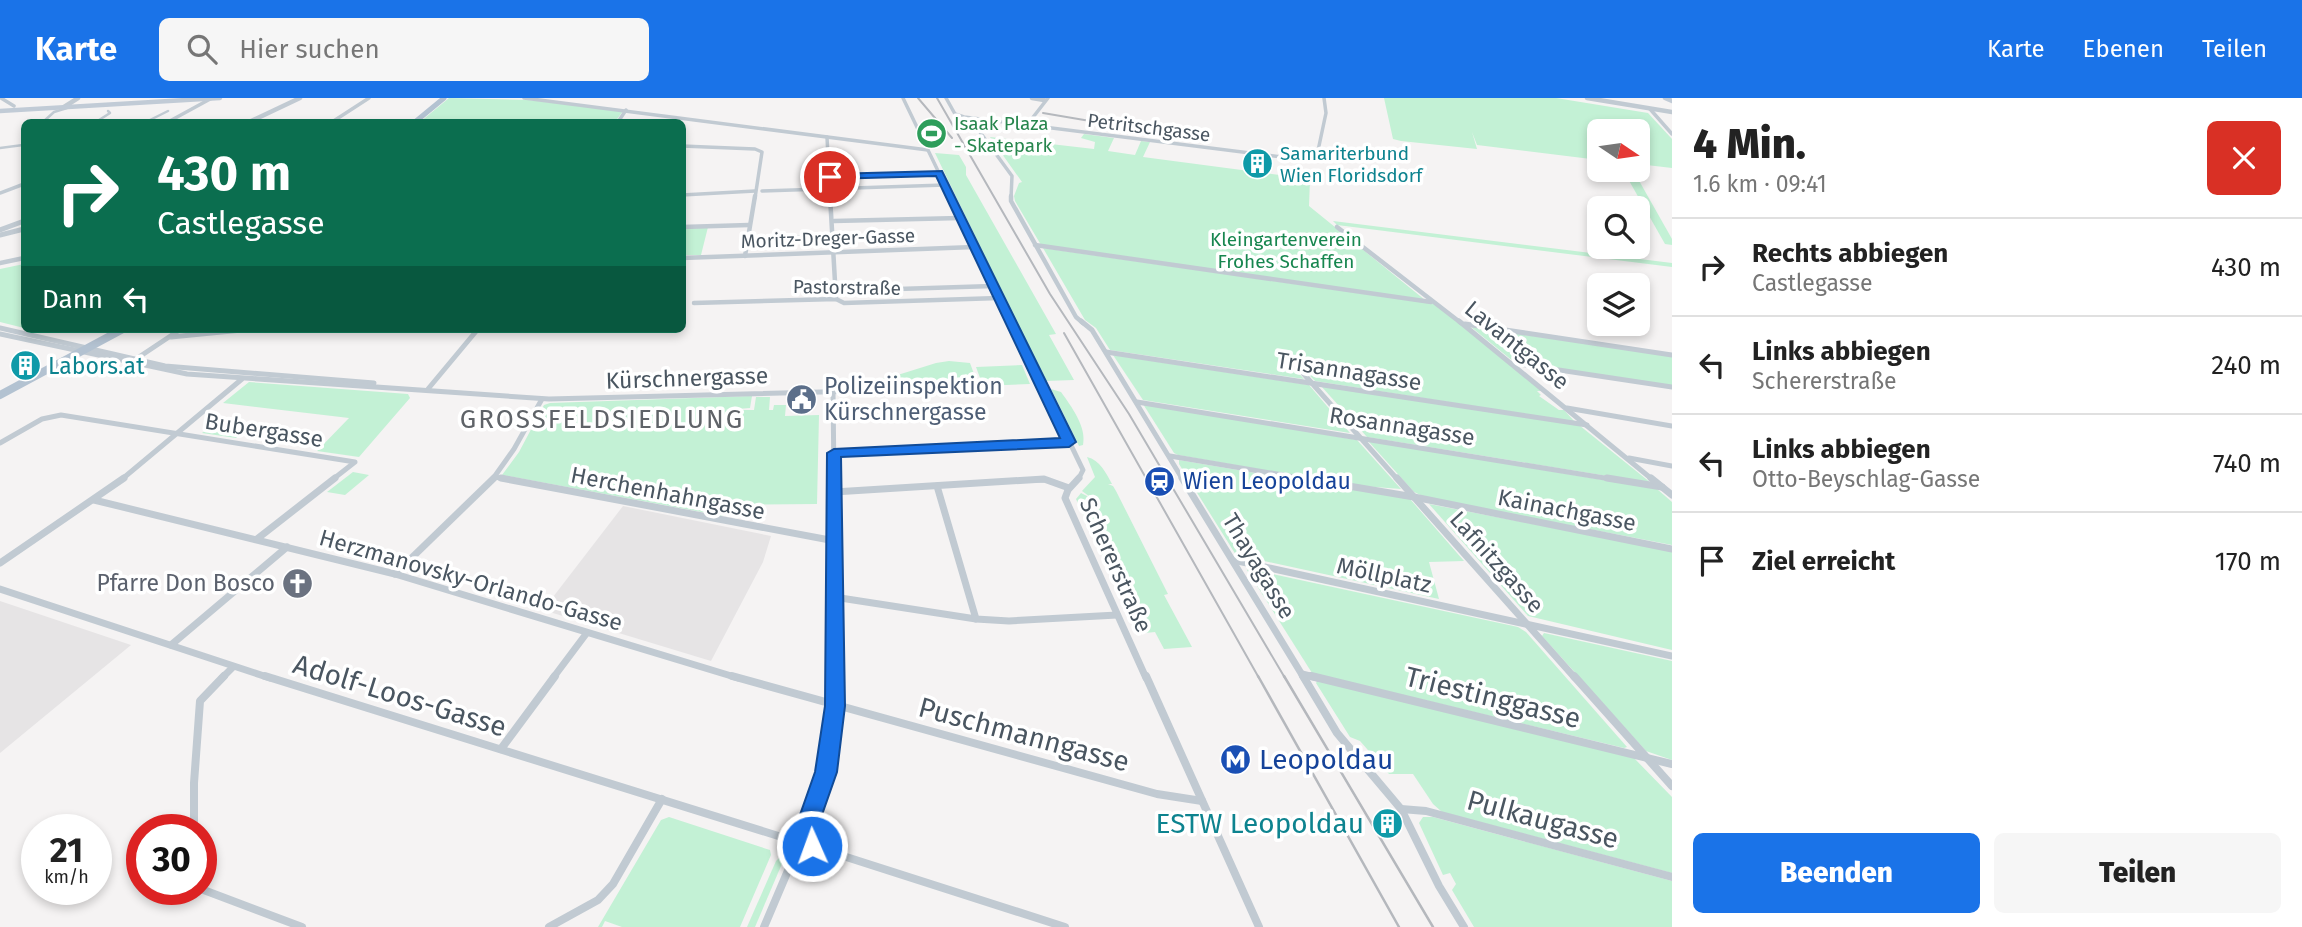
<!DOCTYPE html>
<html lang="de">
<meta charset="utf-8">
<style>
:root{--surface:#fff;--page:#f6f6f6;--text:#222;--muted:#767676;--line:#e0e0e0;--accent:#1a73e8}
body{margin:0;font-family:"Fira Sans",sans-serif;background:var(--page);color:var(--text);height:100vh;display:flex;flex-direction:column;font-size:26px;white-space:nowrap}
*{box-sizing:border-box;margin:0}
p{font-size:23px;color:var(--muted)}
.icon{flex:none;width:38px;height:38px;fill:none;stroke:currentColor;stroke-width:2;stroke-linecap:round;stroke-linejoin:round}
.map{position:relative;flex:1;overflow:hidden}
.panel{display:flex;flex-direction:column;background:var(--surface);width:630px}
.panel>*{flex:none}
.hud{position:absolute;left:21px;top:21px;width:665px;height:214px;border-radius:10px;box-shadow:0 4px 10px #0003;background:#0b6e4f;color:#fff;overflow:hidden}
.needle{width:46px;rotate:103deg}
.buttons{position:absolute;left:1587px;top:21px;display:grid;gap:14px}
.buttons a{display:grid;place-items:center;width:63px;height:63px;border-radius:10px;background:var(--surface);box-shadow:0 4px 10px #0003;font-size:35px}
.speed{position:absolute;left:21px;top:716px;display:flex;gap:14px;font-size:35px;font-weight:700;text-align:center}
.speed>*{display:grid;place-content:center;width:91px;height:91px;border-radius:50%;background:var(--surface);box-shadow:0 4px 10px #0003;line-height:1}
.speed small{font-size:18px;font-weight:400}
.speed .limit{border:10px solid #d22;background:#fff;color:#111}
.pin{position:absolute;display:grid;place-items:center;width:60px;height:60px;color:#fff;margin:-30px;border:4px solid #fff;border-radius:50%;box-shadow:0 2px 7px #0007}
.me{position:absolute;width:77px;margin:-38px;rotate:358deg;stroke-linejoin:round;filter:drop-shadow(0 0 5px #0008)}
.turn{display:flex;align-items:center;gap:24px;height:147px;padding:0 21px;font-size:32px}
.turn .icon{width:91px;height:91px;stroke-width:2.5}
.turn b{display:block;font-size:49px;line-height:60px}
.then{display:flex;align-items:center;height:66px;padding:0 21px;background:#0003;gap:14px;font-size:26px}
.round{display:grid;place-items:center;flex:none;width:74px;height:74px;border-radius:10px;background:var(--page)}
.head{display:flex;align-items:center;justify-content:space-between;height:119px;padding:0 21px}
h1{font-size:42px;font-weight:800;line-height:52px}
.action{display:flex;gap:14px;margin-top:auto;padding:14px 21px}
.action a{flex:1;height:80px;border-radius:10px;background:var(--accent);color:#fff;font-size:28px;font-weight:800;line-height:80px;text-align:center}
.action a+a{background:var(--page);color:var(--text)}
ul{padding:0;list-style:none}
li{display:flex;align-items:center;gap:21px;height:98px;padding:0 21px;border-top:2px solid var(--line)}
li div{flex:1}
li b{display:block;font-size:26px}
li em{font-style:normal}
header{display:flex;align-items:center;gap:42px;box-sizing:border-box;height:98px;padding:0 35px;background:var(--accent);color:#fff}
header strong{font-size:33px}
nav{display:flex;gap:38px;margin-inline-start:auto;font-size:24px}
.search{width:490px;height:63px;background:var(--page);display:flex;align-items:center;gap:18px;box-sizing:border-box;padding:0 24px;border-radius:10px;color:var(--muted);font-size:26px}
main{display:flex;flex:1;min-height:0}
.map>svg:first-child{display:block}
.education{fill:#e6e4e5}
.green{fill:#c3f1d5}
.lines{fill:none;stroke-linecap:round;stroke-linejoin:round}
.pedestrian{stroke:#c1cad2;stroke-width:2.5}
.minor-far4{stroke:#c1cad2;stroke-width:3.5}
.minor-far3{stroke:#c1cad2;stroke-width:4.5}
.minor-far2{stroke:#c1cad2;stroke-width:5}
.minor-far1{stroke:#c1cad2;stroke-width:7}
.minor{stroke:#c1cad2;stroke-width:8}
.tertiary-far1{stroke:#c1cad2;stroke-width:4.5}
.tertiary{stroke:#c1cad2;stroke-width:5}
.secondary{stroke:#c1cbd6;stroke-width:4.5}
.primary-far1{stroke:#b3c2d1;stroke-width:5}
.primary{stroke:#b3c2d1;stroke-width:8}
.rail-far1{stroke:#b5b8bd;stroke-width:2}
.rail{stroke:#b5b8bd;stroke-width:2.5}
.route{fill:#1a73e8;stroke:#114b97;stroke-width:2}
.labels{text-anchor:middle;stroke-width:7;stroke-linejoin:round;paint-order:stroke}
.far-leisure-label{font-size:19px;fill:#27864d;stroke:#fff;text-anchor:start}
.far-street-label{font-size:19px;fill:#4a5661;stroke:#fff}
.far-culture-label{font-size:19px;fill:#0d838f;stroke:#fff;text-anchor:start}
.far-park-label{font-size:19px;fill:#17864f;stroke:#fff}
.street-label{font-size:23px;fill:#4a5661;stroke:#fff}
.culture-label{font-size:23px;fill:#0d838f;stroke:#fff;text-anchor:start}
.service-label{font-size:23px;fill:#4e5e75;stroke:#fff;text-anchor:start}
.transit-label{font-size:23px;fill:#164399;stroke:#fff;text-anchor:start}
.worship-label{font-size:23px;fill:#5b616d;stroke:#fff;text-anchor:end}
.quarter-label{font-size:26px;letter-spacing:2px;fill:#5f6368;stroke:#fff}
.near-street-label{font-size:28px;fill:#4a5661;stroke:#fff}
.near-transit-label{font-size:28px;fill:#164399;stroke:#fff;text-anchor:start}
.near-culture-label{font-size:28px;fill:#0d838f;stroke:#fff;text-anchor:end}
</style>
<header>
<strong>Karte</strong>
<div class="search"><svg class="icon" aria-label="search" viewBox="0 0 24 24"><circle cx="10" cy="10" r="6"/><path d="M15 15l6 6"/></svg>Hier suchen</div>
<nav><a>Karte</a><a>Ebenen</a><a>Teilen</a></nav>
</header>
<main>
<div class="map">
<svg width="1672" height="829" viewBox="0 0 1672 829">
<rect width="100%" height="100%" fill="#f5f3f3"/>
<g class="education">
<path d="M623,408l148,30 -8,26 -52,99 -168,-51z"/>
<path d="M0,503l131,44 -131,108z"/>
</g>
<g class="green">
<path d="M449,0l80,2 94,11 -8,11h-195z"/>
<path d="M1384,0h172l92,15 24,26v29l-34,-4v-33h-38l-1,29 -122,-15 -5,-13 5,17 -76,-8 -8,-2z"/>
<path d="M1084,36l30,4 -6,13 27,4 6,-14 9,1 -7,15 167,22 -1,27 116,94 -384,-55 -26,-44 -1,-5 5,-13 3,-1 -32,-45 104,12 1,-7 -14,-4z"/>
<path d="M935,55l24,2 7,12v8l90,159 -7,1 25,45 -29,1z"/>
<path d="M1623,72h10l39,69v6l-7,-1z"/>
<path d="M1333,123l339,42v4l-335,-42z"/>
<path d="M708,129l-7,28h-18l2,-27z"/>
<path d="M1043,150l392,56 108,87h-6l4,4 -2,1 20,14h5l11,12 -260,-41 -20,-21 -9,-1 18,20 -194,-29 -14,-22 -11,-8z"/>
<path d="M24,166v64l-24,-6v-53z"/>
<path d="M1471,229l201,29v31l-158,-25z"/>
<path d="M1113,257l196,30 41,48 -207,-33z"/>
<path d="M949,263l21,2 7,19h-15l-7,4 -117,2 3,-6 47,-4 48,-15z"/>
<path d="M1022,267l8,19 -47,2 -7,-19z"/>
<path d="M249,284l159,12 2,4 -51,59 -42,-6 32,-33 -126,-15z"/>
<path d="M1321,288l258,39 72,58 -284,-46z"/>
<path d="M1051,291l10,3c10,14 26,35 22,53l-4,1z"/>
<path d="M752,298l-2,12 -26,2h30l2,-13h14l-1,13h4l1,-5h12l-1,11 34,-1 -2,89 -91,1 -3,11 -221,-41 17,-23 25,-47 6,-2z"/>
<path d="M1143,306l214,36 44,49 -52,-4 -171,-30 -4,-2z"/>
<path d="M220,321l34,5 -18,14 -34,-5z"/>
<path d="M1371,343l286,48 15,13v43l-245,-47 -13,-6 -45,-50z"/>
<path d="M1087,359c13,3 19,16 25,27h-4l5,2 3,5 52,103 -4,1 28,52 -28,2 -9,-17 -10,1 -7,-15 -6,1 -56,-120 5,-6 12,6 -11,-8 13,-14z"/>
<path d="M1179,362l231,39 54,62 -35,1 10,37 -203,-44 -57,-91z"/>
<path d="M353,374l16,3 -24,20 -18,-3z"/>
<path d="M1429,406l243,47v99l-144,-34z"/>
<path d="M1249,471l269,58 8,5 101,115 -3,1 -312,-75 -65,-103z"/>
<path d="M1544,535l128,28v99l-26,-9 -104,-115z"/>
<path d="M1318,582l316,78 38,39v76l-230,-61 -9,-8 -20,-30h-24l-29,-33 -10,-4 -34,-54z"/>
<path d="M669,719l101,33 1,5 -31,72h-118l-17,-6 -3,6h-4l63,-107z"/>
<path d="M1423,719h10l239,64v46h-198l-22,-37 4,-6 -6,-11 -7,2 -24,-52z"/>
<path d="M779,760l5,1 -29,68h-8l29,-66z"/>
</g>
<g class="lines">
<g class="pedestrian">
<path d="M43,24l11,-10 13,-4"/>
<path d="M96,24l14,-9 -2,-2"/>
<path d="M146,24l22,-11"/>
<path d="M0,50l23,-3"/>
</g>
<g class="minor-far4">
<path d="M1,0l13,8"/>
<path d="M524,0l404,52"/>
<path d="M903,0l48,100"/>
<path d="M946,0l9,16 9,3 349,44 3,-1 10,-47 -2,-15"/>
<path d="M1650,11l22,25"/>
<path d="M982,22l-5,8 35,48 -1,22"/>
<path d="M168,24l44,-24"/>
<path d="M332,24l37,-24"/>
<path d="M618,24l8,-12"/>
<path d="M1027,27l21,-27"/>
<path d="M827,39l3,61"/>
<path d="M682,48l73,3 7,3 -7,46"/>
<path d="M830,79l109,-4"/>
<path d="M762,93l183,-6"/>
<path d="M0,95l24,-9"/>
<path d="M682,97l73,-4"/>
</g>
<g class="minor-far3">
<path d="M830,98l6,103"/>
<path d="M950,98l62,127"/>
<path d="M1011,98v5l65,116 7,6"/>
<path d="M834,123l126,-3"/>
<path d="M682,129l67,-2"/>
<path d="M1337,129l124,96"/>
<path d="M746,142l75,-3"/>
<path d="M1035,147l396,57"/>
<path d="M745,158l10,-60"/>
<path d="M682,160l292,-11"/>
<path d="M0,165l24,-5"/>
<path d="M835,193l158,-5"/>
<path d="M694,205l142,-4 8,4 155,-5"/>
</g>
<g class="minor-far2">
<path d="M1011,223l72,149 -5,10"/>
<path d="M1081,223l11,9 91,150"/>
<path d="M1459,223l194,159"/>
<path d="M1465,226l207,31"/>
<path d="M0,230l165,38 209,17"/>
<path d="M0,236l187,40 362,25 429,-11"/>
<path d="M171,239l81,-8"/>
<path d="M1106,254l481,73"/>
<path d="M136,261l45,-30"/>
<path d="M1294,265l104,117"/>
<path d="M1513,265l159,24"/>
<path d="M428,291l50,-60"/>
<path d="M833,294l1,88"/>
<path d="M1137,304l480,78"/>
<path d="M1567,310l105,18"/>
<path d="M0,345l42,-24 19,-4 294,47 -23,18"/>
<path d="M834,355l235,-11"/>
<path d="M1170,358l142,24"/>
<path d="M1629,360l43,8"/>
<path d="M495,379l15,3"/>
<path d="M121,382l121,-101"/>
<path d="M492,382l22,-31 28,-50"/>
<path d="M1031,382h15"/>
</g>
<g class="minor-far1">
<path d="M501,380l334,63"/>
<path d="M834,380l1,200"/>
<path d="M1079,380l-11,12 -3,8 81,180"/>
<path d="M1182,380l122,200"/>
<path d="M1301,380l113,19 258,52"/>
<path d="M1397,380l178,200"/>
<path d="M1607,380l55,9"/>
<path d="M1651,380l21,17"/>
<path d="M937,388l39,133"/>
<path d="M834,394l210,-13 25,9"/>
<path d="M94,402l301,74 343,104"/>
<path d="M257,441l78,-61"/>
<path d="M1233,462l439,96"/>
<path d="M0,465l124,-85"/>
<path d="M395,476l99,-96"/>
<path d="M0,491l270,89"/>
<path d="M834,499l142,22 33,2 108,-6"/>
<path d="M171,547l116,-98"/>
<path d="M1302,576l16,4"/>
<path d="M222,580l11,-11"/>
<path d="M553,580l33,-44"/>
</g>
<g class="minor">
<path d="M265,578l523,163"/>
<path d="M732,578l425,118 45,7"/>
<path d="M1146,578l113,251"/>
<path d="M1303,578l34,57 64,76 38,77 25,41"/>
<path d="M1311,578l361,88"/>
<path d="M1574,578l98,110"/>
<path d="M501,651l54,-73"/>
<path d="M1401,711l25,2 246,66"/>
<path d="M194,732v-47l6,-82 24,-25"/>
<path d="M805,734c19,-56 30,-96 30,-156"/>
<path d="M788,741l1,9 6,6 10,-1 7,-7"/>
<path d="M788,741l8,-7h9l6,6 1,8"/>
<path d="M812,748l253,81"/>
<path d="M201,791l101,38"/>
<path d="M549,829l49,-27 15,-16 49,-85"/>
<path d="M764,829l31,-73"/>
</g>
<g class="tertiary-far1">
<path d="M1032,0l12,2"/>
<path d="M1587,0l85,14"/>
<path d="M64,9l14,-9"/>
<path d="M249,24l51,-24"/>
</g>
<g class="tertiary">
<path d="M0,132l24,-9"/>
<path d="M0,137l24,-6"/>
</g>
<g class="secondary">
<path d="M1665,0l7,3"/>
<path d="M0,13l220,-13"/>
</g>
<path class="primary-far1" d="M415,24l29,-24"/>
<path class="primary" d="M0,297l123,-66"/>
<g class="rail-far1">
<path d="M918,0l34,40"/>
<path d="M937,0l113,196 79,120 156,264"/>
<path d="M1043,15l53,9"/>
<path d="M1064,235l195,345"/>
</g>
<g class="rail">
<path d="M1258,578l141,251"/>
<path d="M1284,578l149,251"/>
</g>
</g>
<path class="route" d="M942,73l134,271 -7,5 -228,10 4,249 -8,66 -20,57c7,7 7,16 3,25l-8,3 -8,-3 -10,-22 21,-60 10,-66 2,-253 7,-4 226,-11 -124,-262 -106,3 -5,-2 5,-3z"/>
<defs>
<symbol id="stadium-disc" viewBox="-11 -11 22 22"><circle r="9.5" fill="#2e9e5b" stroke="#fff"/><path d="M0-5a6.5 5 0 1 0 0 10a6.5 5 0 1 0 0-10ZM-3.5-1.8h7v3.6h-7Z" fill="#fff"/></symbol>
<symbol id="building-disc" viewBox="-11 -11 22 22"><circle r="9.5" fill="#0f9aa8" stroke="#fff"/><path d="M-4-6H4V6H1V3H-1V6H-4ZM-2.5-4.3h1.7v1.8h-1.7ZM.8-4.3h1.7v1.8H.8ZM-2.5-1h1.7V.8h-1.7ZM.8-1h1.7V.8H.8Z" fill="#fff"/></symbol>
<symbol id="civic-disc" viewBox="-11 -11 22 22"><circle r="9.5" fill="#5c6f8a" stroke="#fff"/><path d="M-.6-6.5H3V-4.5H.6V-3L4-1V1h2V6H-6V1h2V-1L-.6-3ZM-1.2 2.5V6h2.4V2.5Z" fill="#fff"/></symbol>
<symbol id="station-disc" viewBox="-11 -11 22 22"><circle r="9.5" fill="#1a4fb4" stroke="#fff"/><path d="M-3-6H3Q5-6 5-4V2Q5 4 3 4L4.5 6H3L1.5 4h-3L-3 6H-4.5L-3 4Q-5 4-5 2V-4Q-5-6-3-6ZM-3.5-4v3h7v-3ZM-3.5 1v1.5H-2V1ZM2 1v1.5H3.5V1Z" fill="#fff"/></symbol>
<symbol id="church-disc" viewBox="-11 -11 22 22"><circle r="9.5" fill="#6b7280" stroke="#fff"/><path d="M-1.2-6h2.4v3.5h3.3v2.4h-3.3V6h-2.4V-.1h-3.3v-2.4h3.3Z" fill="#fff"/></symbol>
<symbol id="metro-disc" viewBox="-11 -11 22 22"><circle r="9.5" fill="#1a4fb4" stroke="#fff"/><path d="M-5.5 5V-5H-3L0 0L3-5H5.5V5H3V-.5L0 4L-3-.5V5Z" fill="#fff"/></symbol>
</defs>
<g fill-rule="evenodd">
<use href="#stadium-disc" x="914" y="18" width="35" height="35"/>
<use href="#building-disc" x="1240" y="48" width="35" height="35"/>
<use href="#building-disc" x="8" y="250" width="35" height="35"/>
<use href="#civic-disc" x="784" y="284" width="35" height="35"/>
<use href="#station-disc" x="1142" y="366" width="35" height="35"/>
<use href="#church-disc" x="280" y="468" width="35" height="35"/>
<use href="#metro-disc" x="1218" y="644" width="35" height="35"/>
<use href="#building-disc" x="1370" y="708" width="35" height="35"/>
</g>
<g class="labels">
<g class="far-leisure-label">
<text x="954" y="32">Isaak Plaza<tspan x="954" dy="22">- Skatepark</tspan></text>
</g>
<g class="far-street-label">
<text transform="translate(1149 29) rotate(7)" y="7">Petritschgasse</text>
<text transform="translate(828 140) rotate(-2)" y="7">Moritz-Dreger-Gasse</text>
<text transform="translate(847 189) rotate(1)" y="7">Pastorstraße</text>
</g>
<g class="far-culture-label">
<text x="1280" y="62">Samariterbund<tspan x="1280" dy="22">Wien Floridsdorf</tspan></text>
</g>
<g class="far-park-label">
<text x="1286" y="148">Kleingartenverein<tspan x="1286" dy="22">Frohes Schaffen</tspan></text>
</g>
<g class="street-label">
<text transform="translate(1517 247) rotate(39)" y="8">Lavantgasse</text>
<text transform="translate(1349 273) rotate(9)" y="8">Trisannagasse</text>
<text transform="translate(687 280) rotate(-2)" y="8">Kürschnergasse</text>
<text transform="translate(1402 328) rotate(9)" y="8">Rosannagasse</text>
<text transform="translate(264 332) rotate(9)" y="8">Bubergasse</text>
<text transform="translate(668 395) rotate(11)" y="8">Herchenhahngasse</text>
<text transform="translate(1567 412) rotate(11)" y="8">Kainachgasse</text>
<text transform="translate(1497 464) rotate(48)" y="8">Lafnitzgasse</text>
<text transform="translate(1116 467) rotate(66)" y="8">Schererstraße</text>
<text transform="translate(1259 468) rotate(59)" y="8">Thayagasse</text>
<text transform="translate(1384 477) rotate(12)" y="8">Möllplatz</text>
<text transform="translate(471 482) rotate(16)" y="8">Herzmanovsky-Orlando-Gasse</text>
</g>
<g class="culture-label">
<text x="48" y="276">Labors.at</text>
</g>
<g class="service-label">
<text x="824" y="296">Polizeiinspektion<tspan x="824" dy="26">Kürschnergasse</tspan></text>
</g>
<g class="transit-label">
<text x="1183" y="391">Wien Leopoldau</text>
</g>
<g class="worship-label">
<text x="275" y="493">Pfarre Don Bosco</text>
</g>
<g class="quarter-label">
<text x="602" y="330">GROSSFELDSIEDLUNG</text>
</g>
<g class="near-street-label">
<text transform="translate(400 597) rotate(17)" y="10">Adolf-Loos-Gasse</text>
<text transform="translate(1493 599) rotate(14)" y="10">Triestinggasse</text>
<text transform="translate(1024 636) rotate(15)" y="10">Puschmanngasse</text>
<text transform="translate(1543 721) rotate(15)" y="10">Pulkaugasse</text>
</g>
<g class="near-transit-label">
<text x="1259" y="671">Leopoldau</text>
</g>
<g class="near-culture-label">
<text x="1364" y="735">ESTW Leopoldau</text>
</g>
</g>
</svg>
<div class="buttons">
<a><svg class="needle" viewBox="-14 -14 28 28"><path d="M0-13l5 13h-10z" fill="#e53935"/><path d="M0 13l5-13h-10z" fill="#767676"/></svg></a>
<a><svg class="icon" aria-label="search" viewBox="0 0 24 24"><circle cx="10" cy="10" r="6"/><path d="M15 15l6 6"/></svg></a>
<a><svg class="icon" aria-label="layers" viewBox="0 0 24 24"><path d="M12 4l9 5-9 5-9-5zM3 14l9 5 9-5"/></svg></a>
</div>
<div class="speed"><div>21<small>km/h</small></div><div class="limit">30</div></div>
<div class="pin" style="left:830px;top:79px;background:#d93025"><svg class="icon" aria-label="arrive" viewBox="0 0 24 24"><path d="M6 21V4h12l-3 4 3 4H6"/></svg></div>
<svg class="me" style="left:812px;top:748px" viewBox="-20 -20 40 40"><circle r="17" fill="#1a73e8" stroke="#fff" stroke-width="3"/><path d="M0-11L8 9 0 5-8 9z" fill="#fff"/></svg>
<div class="hud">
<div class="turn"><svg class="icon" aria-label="right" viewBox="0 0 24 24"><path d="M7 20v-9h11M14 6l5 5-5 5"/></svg><div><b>430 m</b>Castlegasse</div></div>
<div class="then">Dann<svg class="icon" aria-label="left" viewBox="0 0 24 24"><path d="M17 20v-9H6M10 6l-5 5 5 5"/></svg></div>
</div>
</div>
<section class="panel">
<div class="head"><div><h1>4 Min.</h1><p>1.6 km · 09:41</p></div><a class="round" style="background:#d93025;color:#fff"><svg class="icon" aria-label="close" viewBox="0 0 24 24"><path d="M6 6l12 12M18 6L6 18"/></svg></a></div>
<ul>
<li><svg class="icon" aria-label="right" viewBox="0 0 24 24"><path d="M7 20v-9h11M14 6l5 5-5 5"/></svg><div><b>Rechts abbiegen</b><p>Castlegasse</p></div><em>430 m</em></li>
<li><svg class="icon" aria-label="left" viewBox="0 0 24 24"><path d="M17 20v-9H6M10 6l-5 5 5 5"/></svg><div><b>Links abbiegen</b><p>Schererstraße</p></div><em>240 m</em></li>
<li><svg class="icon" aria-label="left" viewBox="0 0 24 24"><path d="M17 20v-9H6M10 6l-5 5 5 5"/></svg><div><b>Links abbiegen</b><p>Otto-Beyschlag-Gasse</p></div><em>740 m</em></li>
<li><svg class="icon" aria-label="arrive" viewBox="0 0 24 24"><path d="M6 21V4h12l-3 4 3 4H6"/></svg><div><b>Ziel erreicht</b></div><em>170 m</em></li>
</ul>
<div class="action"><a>Beenden</a><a>Teilen</a></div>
</section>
</main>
